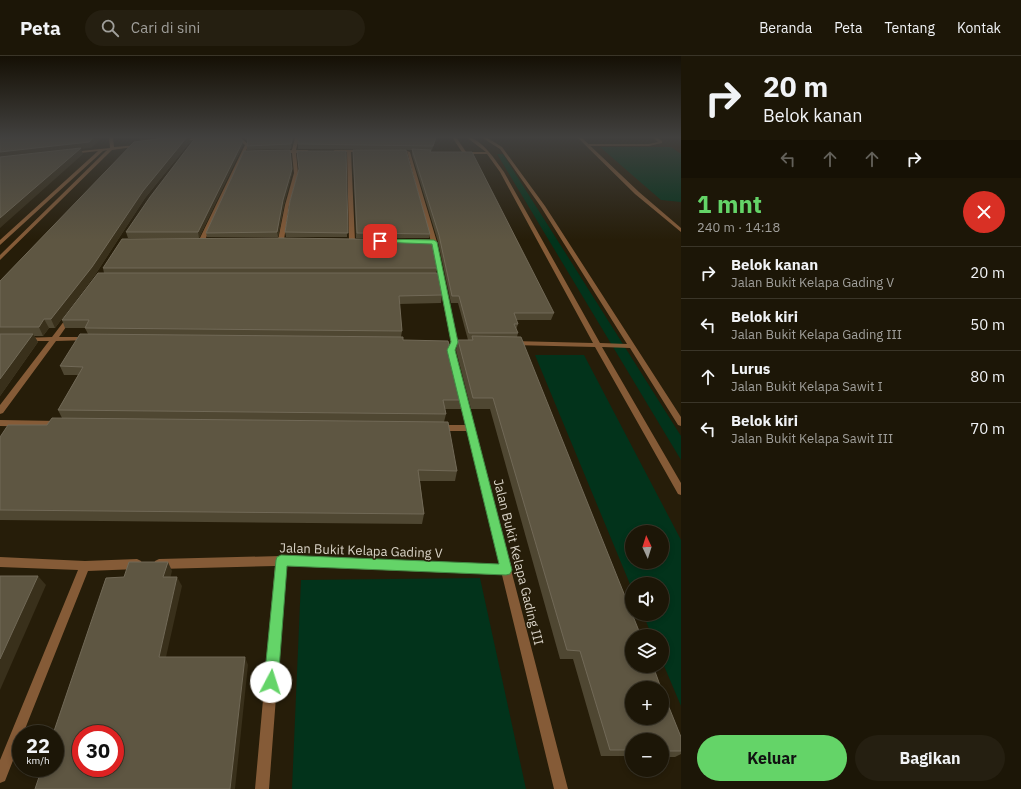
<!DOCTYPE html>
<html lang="id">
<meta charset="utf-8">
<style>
:root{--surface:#1c1607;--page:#251f11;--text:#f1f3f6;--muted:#a09f9b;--line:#3a3528;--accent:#64d468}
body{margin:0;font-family:"IBM Plex Sans",sans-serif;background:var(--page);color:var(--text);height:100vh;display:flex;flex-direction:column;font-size:15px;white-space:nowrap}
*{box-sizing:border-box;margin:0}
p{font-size:13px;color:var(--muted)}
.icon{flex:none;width:22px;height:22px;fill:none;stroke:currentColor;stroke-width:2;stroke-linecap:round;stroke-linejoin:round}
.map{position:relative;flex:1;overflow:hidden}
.sheet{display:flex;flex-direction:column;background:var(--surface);width:340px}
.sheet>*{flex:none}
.banner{background:#1c1607;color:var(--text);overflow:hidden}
.needle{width:26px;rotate:356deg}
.fabs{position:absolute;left:625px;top:469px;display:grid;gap:8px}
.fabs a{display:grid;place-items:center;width:44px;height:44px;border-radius:50%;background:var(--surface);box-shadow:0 2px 6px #0003,0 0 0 1px var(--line);font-size:20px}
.speed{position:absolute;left:12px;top:669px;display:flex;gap:8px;font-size:20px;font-weight:700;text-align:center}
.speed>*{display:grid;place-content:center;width:52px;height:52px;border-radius:50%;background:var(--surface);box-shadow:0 2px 6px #0003,0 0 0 1px var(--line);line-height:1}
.speed small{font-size:10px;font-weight:400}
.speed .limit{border:6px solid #d22;background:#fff;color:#111}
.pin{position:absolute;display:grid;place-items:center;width:34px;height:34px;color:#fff;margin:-17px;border-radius:8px;box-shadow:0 2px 6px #0006}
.me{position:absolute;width:44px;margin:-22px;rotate:5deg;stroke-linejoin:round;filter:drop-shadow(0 0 3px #0008)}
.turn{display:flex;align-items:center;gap:14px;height:84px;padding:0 16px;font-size:18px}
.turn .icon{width:52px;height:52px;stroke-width:2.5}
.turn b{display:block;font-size:28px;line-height:34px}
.lanes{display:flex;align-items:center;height:38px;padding:0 16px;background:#0003;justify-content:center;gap:20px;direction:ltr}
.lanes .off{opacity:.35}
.round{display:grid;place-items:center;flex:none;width:42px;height:42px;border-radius:21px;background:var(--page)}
.summary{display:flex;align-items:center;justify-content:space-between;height:68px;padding:0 16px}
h1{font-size:24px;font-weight:800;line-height:30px;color:var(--accent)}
.button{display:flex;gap:8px;margin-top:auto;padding:8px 16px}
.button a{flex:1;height:46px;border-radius:24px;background:var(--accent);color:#111;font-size:16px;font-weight:800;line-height:46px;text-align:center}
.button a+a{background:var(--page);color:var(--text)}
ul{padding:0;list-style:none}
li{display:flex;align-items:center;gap:12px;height:52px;padding:0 16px;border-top:1px solid var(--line)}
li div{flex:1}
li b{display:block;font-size:15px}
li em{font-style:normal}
header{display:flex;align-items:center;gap:24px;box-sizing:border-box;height:56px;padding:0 20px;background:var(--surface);border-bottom:1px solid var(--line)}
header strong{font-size:19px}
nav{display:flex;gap:22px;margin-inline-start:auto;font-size:14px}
.search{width:280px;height:36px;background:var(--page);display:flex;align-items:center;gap:10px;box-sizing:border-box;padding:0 14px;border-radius:22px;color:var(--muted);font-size:15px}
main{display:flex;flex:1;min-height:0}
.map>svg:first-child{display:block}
.green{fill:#02331b;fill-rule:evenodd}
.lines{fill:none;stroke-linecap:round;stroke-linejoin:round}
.lane{fill:#855b37;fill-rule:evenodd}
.street{fill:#855b37;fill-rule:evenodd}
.wall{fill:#4f4732}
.shaded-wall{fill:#39301b}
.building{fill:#5e5642;stroke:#716957;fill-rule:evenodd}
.route{fill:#64d468;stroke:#418a44}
.labels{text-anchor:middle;stroke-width:3;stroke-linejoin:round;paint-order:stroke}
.near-street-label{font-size:13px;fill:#d9d3c7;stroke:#261d09}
</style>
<header>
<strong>Peta</strong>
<div class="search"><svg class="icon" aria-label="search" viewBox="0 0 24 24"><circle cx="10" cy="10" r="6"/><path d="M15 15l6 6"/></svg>Cari di sini</div>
<nav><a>Beranda</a><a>Peta</a><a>Tentang</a><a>Kontak</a></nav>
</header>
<main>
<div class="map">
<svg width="681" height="733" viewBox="0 0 681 733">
<rect width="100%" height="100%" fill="#261d09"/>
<g class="green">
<path d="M600,91h71l10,7v48l-20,-2z"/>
<path d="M497,98h6l178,282v24z"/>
<path d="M535,299h49l97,185v166l-19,-45v-25h-10l-9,-22h19v-30h-30v5zM632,476h30v30h-30z"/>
<path d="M480,522l46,211h-234l9,-209z"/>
</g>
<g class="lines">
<path class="lane" d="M657,81l5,4v2l-13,3h-61l-2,-1 2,-1h61l9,-2 -6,-5z"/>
<g class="street">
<path d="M109,81h4l1,10 24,-2 2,1 -28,4 -112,110v-5l107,-105 -4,1 -103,94v-5l98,-89 -26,3 -1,-2 39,-4z"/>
<path d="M199,81h12l-31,5 -2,-1z"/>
<path d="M235,81h5l9,8 -4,7 10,1 -11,1 -39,86 -5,1 -1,-1 46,-95z"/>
<path d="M295,81h4l-3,13h11l2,1 -13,2 2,20 -9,32 -5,35 -3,2 -3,-2 7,-35 9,-32 -2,-20h-11l-2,-1 13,-2z"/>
<path d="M452,81h4l10,15h20l-20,-15c15,0 30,24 38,35l96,171 27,1 -86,-137 -41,-58 -19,-12h5l16,10 43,59 136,211v9l-3,-1 -48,-77 -28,-1 79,136v12l-3,-1 -83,-147 -82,-2 -3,-2 3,-2 80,2 -93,-171 -13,-18h-31v-2h6z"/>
<path d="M577,81h4l58,55 42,36v4l-46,-38z"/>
<path d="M334,94h29l2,1 -14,1 4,89 -3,2 -3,-2 -2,-89h-12z"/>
<path d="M407,95l3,1 27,90 20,100 -3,8 114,439h-14l-52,-214 -216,-9 -17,223h-14l20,-223 -116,3 -4,-2 -1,-3 1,-3 4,-2 122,-3 219,9 -33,-134h-28l-4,-3 4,-3h27l-18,-75 3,-8 -20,-100z"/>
<path d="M70,259l3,2 -14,20h28l3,2 -1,1 -33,1 -53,72 -3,1v-9l49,-64h-24l-3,-2 1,-1 29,-1 16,-21z"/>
<path d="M0,364l59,1 4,3 -4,3 -59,-1z"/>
<path d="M0,501l85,4 52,-2 4,2 1,3 -1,3 -4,2 -49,2 -65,163h-2v6l-16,41 -5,2v-23l78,-190 -78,-3z"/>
</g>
</g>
<g class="wall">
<path d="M189,81l1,5 -45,56 -50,77 -40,53h-6l-6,8h-9l4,6 -38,54v-115l141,-140 -1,-3z"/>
<path d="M243,81h51l-3,12 -44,1v-4l1,-4z"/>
<path d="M437,81l-5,13h-1v2l123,161 -3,7h-35l2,4 -2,6 2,3 -1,4 164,400v17l-6,3h-13v-17h-30v16h-31l-28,-97h-13l-70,-250h-19l-15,-59 2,-10h10l-10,-37h-7l-13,-61 -26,-87v-5l-114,-1v-5z"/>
<path d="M243,89l-44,93h-71l-2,-6z"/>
<path d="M346,95l1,86h-61l-1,-5z"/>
<path d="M353,98l77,80 -1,4h-73z"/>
<path d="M292,117l-8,32 -6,32h-71l-1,-4z"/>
<path d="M103,212h334l-1,5 6,22 -1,8 -42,1 3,27 -1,6 2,3 60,60 -2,9h-16l1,5 -2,8 13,49 -2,10h-35l4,33 -2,10 -422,-4v-83l47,-12 15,-7 -4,-8 20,-35h-14l-4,-9 28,-32 -3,-6h-20l-3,-8 42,-47z"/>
</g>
<g class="shaded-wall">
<path d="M0,81h24l-24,3z"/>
<path d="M94,81h9l-12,11 -10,1 2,5 -83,74v-76z"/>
<path d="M149,81h31l-39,5 -1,-4z"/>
<path d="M187,81h2l1,5 -45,56 -50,77 -40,53 -4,-9 92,-128z"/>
<path d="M293,81h1l-3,12v-5z"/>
<path d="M436,81h1l-5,13 1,-4z"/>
<path d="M243,85v4l-44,93 -1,-6z"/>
<path d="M292,113v4l-8,32 -6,32 -1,-5 6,-32z"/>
<path d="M44,263l5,9 -6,8 -4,-9z"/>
<path d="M33,278l5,8 -38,54v-17z"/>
<path d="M168,506l4,9 -4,16 -5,-10z"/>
<path d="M38,520l8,9 -46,105v-31z"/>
<path d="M177,521l5,9 -18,80 -5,-9z"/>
<path d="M245,601l3,8 -13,124h-5z"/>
</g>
<g class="building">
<path d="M15,81h79l-5,5 -89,10v-13z"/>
<path d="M172,81h15l-44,54 -51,76 -41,52h-7l-5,8h-39v-46l134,-139z"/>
<path d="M196,81h42l5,4 -45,91h-72l24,-35z"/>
<path d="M247,81h46l-2,7 -44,2 1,-7z"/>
<path d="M299,81h137l-3,9 -135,-2z"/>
<path d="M81,92l-81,70v-61z"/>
<path d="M412,93l19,1 -1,2h42l82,161h-40l4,11h-4l4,9h-49l-10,-37h-7l-13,-61z"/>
<path d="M290,94l2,19 -9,31 -6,32 -71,1 38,-82z"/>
<path d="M353,94h53l24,84 -73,-1z"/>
<path d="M297,95h49l2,82 -63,-1 5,-31 9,-32z"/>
<path d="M281,182l150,2 6,28h-334l19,-29z"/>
<path d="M98,217h340l4,22 -43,1 3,35 -317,-3 4,-8h-27z"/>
<path d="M0,278h33l-33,45z"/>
<path d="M80,278l323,3v3l45,1 15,59h-20l3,14 -388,-4 25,-43 -23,-1z"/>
<path d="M472,280l49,1 120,299h-9v30h21l8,22h-29v30h30v-28l19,47v14h-19v-11h-30v10h-22l-30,-99 -13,-1 -74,-252h-20l-15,-58h15z"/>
<path d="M52,362l396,4 9,49 -39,-1 6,44 -424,-4v-73l8,-12h39z"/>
<path d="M129,506h39l-5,15h14l-18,80h86l-15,132h-195l7,-21h13v-34h-2l53,-156 18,-1zM81,678h34v34h-34z"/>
<path d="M0,520h38l-38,83z"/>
</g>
<linearGradient id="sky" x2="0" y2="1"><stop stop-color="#151005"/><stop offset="0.44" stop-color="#41403e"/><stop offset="1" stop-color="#41403e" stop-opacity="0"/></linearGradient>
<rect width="681" height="184" fill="url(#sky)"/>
<path class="route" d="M380,183l54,1 3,2 21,100 -3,8 57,220 -2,4 -4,1 -219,-9 -9,116 -2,5 -5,2 -5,-2 -2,-5 12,-122 1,-3 4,-2 218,9 -52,-214 4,-8 -19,-98 -54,-2 -1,-1z"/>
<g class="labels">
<g class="near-street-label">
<text transform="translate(361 494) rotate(2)" y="5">Jalan Bukit Kelapa Gading V</text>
<text transform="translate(519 506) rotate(76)" y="5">Jalan Bukit Kelapa Gading III</text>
</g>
</g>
</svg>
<div class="fabs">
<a><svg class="needle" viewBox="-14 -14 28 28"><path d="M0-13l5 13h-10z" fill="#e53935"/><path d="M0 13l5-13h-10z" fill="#a09f9b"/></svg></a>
<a><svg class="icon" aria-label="sound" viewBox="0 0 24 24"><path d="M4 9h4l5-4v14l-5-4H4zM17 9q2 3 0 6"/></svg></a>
<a><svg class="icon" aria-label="layers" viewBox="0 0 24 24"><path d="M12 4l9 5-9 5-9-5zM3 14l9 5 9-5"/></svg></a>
<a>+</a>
<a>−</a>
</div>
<div class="speed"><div>22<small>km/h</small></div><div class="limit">30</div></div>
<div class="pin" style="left:380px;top:185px;background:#d93025"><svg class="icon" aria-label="arrive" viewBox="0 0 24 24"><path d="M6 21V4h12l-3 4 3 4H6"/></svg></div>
<svg class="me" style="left:271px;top:626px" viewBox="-20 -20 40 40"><circle r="19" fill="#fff"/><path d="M0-13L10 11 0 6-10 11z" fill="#64d468"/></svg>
</div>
<section class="sheet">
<div class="banner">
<div class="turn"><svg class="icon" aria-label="right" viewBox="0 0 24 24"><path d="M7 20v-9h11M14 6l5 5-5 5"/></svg><div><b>20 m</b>Belok kanan</div></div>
<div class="lanes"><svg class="icon off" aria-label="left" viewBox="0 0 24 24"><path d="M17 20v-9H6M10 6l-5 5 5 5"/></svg><svg class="icon off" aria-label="ahead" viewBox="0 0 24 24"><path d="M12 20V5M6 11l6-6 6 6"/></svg><svg class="icon off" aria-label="ahead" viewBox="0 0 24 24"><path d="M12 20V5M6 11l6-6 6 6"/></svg><svg class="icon" aria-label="right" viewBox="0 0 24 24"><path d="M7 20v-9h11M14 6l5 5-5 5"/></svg></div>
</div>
<div class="summary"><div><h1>1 mnt</h1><p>240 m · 14:18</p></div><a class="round" style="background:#d93025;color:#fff"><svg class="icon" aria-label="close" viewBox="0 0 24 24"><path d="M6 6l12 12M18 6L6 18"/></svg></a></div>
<ul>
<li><svg class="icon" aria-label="right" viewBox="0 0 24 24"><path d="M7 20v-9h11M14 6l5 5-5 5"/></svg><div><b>Belok kanan</b><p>Jalan Bukit Kelapa Gading V</p></div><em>20 m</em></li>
<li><svg class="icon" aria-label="left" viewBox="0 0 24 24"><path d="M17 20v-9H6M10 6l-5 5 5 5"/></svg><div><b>Belok kiri</b><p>Jalan Bukit Kelapa Gading III</p></div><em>50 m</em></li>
<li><svg class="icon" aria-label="ahead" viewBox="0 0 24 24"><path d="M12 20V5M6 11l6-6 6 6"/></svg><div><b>Lurus</b><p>Jalan Bukit Kelapa Sawit I</p></div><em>80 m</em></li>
<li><svg class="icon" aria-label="left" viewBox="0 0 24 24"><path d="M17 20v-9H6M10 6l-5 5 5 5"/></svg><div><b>Belok kiri</b><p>Jalan Bukit Kelapa Sawit III</p></div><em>70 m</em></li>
</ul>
<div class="button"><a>Keluar</a><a>Bagikan</a></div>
</section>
</main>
